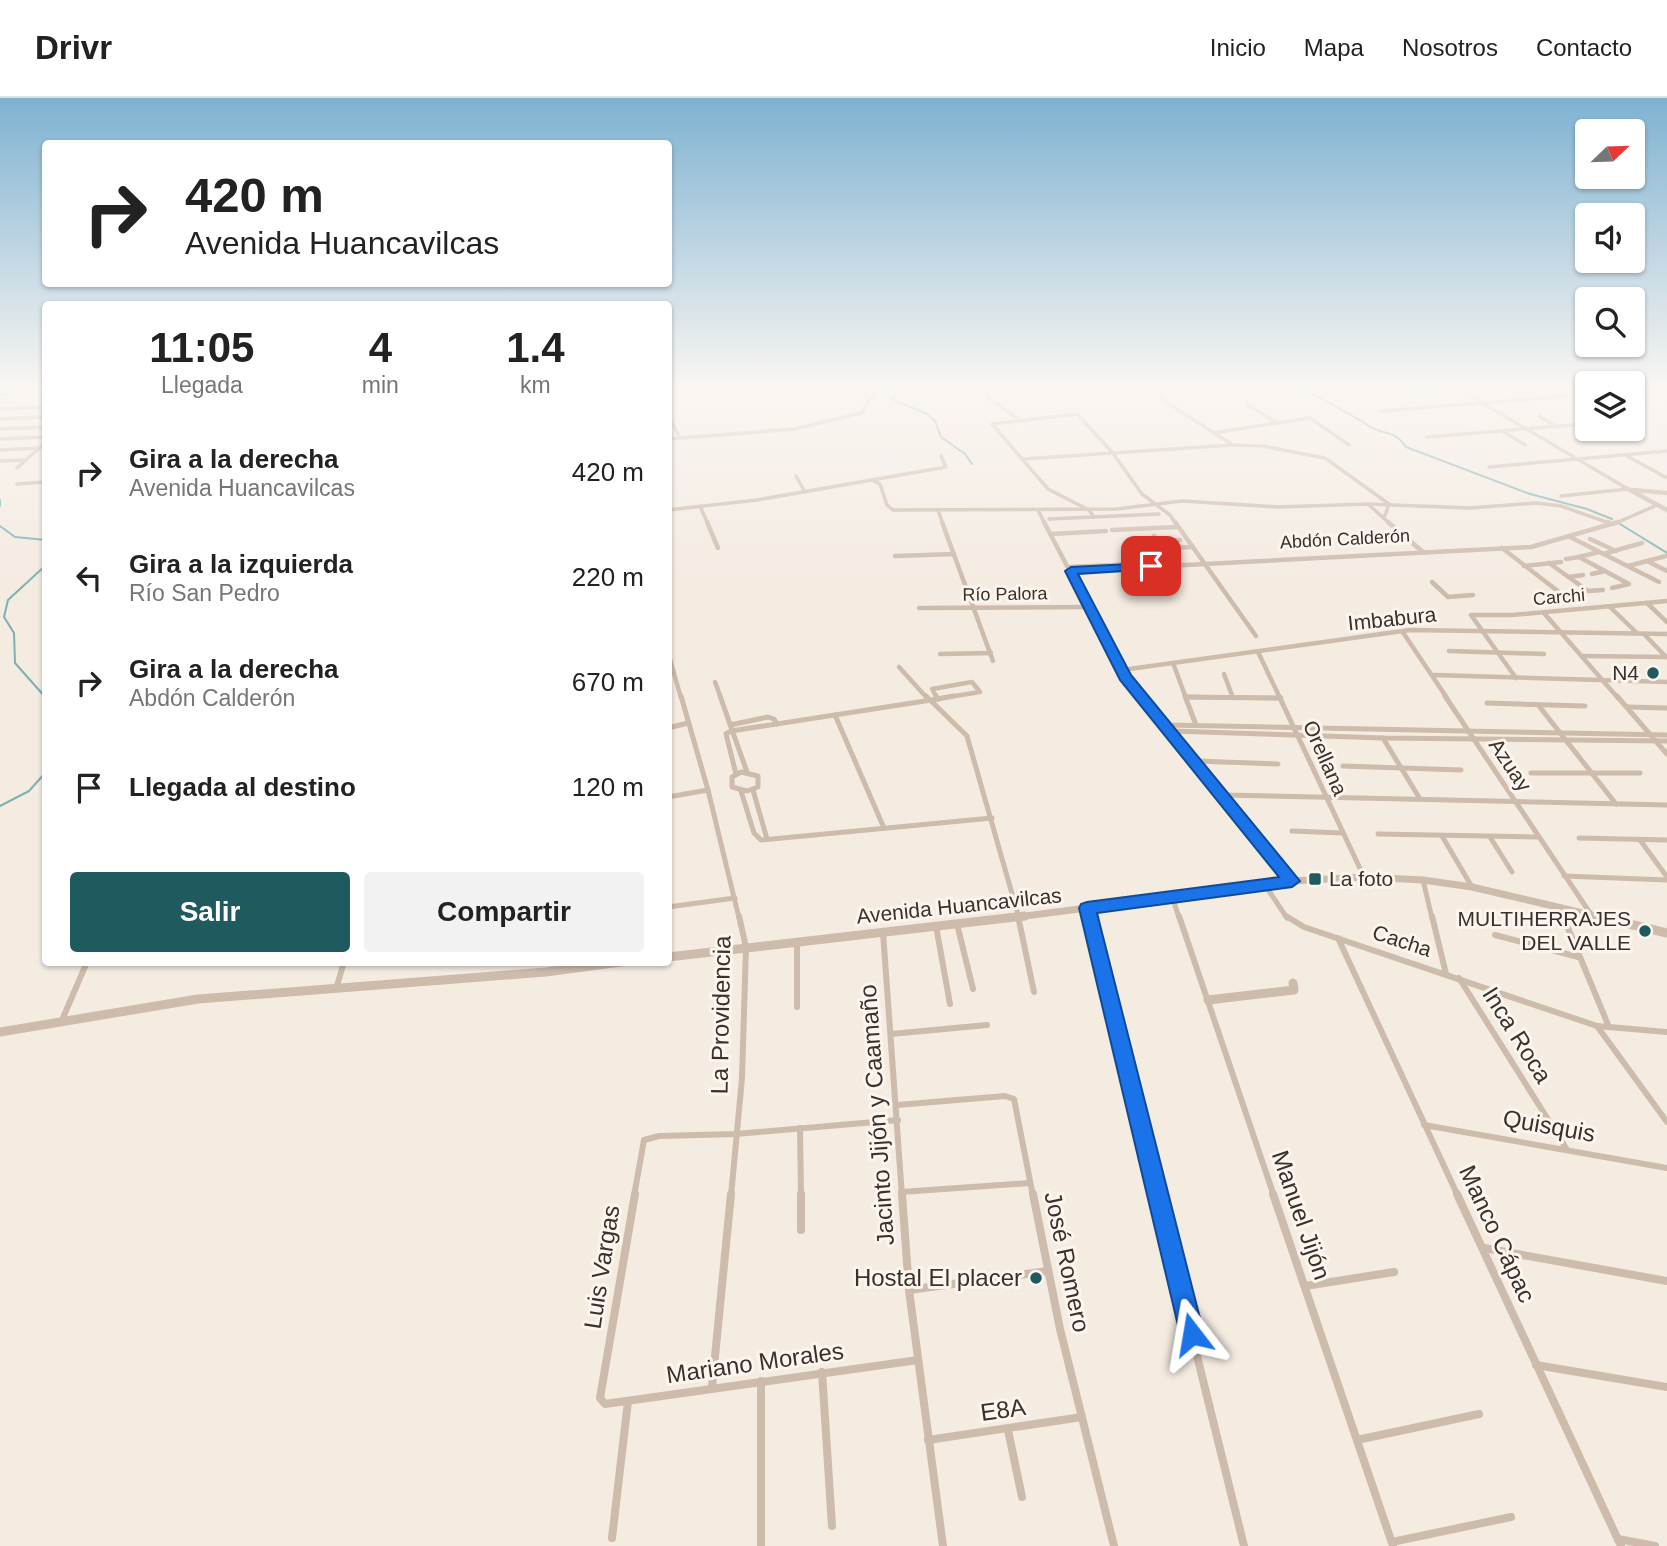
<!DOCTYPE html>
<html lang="es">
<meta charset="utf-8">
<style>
:root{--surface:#fff;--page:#f2f2f2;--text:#222;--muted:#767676;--line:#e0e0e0;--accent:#1f5a5e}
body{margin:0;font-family:Arial,sans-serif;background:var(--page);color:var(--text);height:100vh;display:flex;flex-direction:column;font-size:26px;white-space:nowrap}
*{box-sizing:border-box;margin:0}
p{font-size:23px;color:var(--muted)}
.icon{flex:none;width:38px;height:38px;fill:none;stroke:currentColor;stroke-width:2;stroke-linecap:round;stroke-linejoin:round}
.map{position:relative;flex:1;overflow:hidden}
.panel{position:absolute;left:42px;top:203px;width:630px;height:665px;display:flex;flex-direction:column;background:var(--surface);border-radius:7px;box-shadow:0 2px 5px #0004}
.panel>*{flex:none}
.banner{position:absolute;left:42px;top:42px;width:630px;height:147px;border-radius:7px;box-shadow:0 2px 5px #0004;background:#fff;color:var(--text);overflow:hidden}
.needle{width:46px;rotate:67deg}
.tools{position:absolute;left:1575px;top:21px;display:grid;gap:14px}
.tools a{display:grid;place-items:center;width:70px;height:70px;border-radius:7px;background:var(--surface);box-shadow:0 2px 5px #0004;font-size:35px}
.pin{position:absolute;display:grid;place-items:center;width:60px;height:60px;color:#fff;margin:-30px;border-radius:14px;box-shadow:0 4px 10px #0006}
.me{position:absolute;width:77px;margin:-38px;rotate:346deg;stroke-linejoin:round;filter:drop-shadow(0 0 5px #0008)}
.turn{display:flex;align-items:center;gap:24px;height:147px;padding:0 28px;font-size:32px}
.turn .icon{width:91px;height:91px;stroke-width:2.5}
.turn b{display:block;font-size:49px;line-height:60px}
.eta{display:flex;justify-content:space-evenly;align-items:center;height:119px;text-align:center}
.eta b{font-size:42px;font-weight:700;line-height:49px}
.primary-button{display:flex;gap:14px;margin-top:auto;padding:14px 28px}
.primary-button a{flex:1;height:80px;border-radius:7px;background:var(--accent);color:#fff;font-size:28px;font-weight:700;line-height:80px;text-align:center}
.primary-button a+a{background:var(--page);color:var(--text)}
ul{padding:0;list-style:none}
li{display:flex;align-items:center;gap:21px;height:105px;padding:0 28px}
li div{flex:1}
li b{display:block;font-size:26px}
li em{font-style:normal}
header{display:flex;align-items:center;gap:42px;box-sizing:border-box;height:98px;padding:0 35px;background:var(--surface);border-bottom:2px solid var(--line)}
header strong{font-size:33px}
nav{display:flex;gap:38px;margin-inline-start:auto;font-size:24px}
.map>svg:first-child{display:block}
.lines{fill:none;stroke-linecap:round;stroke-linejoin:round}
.stream{stroke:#7fb0b2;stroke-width:2}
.minor-far4{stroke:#cdbbac;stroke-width:3.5}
.minor-far3{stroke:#cdbbac;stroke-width:4.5}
.minor-far2{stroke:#cdbbac;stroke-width:5}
.minor-far1{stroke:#cdbbac;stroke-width:6}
.minor{stroke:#cdbbac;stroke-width:8}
.tertiary-far2{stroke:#cdbbac;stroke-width:4.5}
.tertiary-far1{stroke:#cdbbac;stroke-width:7}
.tertiary{stroke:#cdbbac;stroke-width:9}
.route{fill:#1a73e8;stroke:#114b97;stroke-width:2}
.poi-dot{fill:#1f5a5e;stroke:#fbf5ee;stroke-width:2.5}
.labels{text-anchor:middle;stroke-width:6;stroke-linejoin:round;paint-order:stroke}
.far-street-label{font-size:18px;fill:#3b302b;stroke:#fbf5ee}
.street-label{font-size:21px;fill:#3b302b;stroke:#fbf5ee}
.poi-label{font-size:21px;fill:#3b302b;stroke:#fbf5ee;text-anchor:end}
.near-street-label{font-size:24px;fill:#3b302b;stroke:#fbf5ee}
.near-poi-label{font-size:24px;fill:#3b302b;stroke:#fbf5ee;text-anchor:end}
</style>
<header>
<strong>Drivr</strong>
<nav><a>Inicio</a><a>Mapa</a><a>Nosotros</a><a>Contacto</a></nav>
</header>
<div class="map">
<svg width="1667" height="1448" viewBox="0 0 1667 1448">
<rect width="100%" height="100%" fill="#f4ebe1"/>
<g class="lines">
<g class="stream">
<path d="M893,287l6,2 -7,12 35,15 8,7 6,16 24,17 7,10"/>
<path d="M1296,287c24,14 50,26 73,41 16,10 25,3 37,21l124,47 57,15 25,10"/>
<path d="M0,298l34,-11"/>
<path d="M0,402v6"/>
<path d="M1620,426l47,29"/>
<path d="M0,428l15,11 31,3"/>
<path d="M46,467l-38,35 -4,17 10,16 1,30 31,35"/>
<path d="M0,708l29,-15 17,-19"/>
</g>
<g class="minor-far4">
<path d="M779,287h39"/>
<path d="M992,287l-8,5 4,7 30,22"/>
<path d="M1159,287l4,15 70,45"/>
<path d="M1392,287l11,4 143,-4"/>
<path d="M1452,287l176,104"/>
<path d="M668,295l65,-8"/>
<path d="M870,302l5,-3 -1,-12"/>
<path d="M0,311l46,-2"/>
<path d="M1382,313l185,-15"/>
<path d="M668,316l12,24"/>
<path d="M1539,318l19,11"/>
<path d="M0,321l46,-2"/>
<path d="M1277,325l33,-5 39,27"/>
<path d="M0,331l46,-2"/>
<path d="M1504,334l21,13"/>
<path d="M1213,335l64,-10 -29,-18"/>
<path d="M1427,339l157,-13"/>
<path d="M0,341l46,-2"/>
<path d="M668,341l126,-10 68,-16 8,-16 -19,-12"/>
<path d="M0,352l39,-2"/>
<path d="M1627,358l40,22"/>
<path d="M1023,361l210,-14 30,1 62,12 64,46 -5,14"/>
<path d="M0,363l25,-1"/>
<path d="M1489,369l178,-16"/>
<path d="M17,370l29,-26"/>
<path d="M796,378l9,16"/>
<path d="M872,382l8,4 7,21 6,5 224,-1 65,-8 96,6 90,-3 101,4 67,-5 25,3 51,18"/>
<path d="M17,386l29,-2"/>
<path d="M1561,398l67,-7"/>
<path d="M1368,406l22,20"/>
<path d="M700,408l8,18"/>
<path d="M668,412l89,-10 189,-33 -5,-11"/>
<path d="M938,412l5,14"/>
<path d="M1038,412l7,14"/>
<path d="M1094,419l-5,-7 -41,-21 -56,-65 85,-10 35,38 30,42 28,21 6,9"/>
<path d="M1049,421l110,-5"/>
<path d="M1614,426l43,-19"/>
</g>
<g class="minor-far3">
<path d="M707,424l11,26"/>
<path d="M942,424l51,139"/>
<path d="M1044,424l81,155 18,21"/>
<path d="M1175,424l81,114"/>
<path d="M1388,424l35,30"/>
<path d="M1607,424l6,2"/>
<path d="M1112,432l66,-3"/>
<path d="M1051,436l55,-3"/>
<path d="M1570,439l89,45"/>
<path d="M1590,441l26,12"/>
<path d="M1144,444l14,-1 -4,-5"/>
<path d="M1162,450l-4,-7 22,-1"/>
<path d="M1502,450l57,44"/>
<path d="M1147,451l46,-2"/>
<path d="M1599,454l-20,5 50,27 -17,4"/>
<path d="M1603,456l39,-11"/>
<path d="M895,458l59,-2"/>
<path d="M1566,461l13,-2"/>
<path d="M1647,463l19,-5"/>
<path d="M1549,465l39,28 15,-1"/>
<path d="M1524,468l37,-4"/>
<path d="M1628,468l19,-5 20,10"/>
<path d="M1069,469l68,-3"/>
<path d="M1071,473l460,-24 87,-25"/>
<path d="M1592,476l13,-3"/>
<path d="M1569,479l14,-2"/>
<path d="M1432,484l16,15 25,-2"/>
<path d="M1647,505l20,19"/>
<path d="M1610,509l27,26"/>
<path d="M919,510l172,-1"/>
<path d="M1544,515l74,85"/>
<path d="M1402,533l45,67"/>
<path d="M1644,536l22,23"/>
<path d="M1449,553l95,3"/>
<path d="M668,554l13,46"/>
<path d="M1258,554l22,46"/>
<path d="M940,556l51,-1"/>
<path d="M1583,558l84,1"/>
<path d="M1173,565l13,35"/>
<path d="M899,569l28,31"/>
<path d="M1122,572l288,-40 257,4"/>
<path d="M1224,576l9,24"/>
<path d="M1434,577l233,7"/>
<path d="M1516,580l-45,-63h41l155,-14"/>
<path d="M715,584l6,16"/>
<path d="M1187,599l90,1"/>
<path d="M937,600l-5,-9 40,-7 8,10 -38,6"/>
</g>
<g class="minor-far2">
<path d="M681,598l27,94 31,128"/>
<path d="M720,598l27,76"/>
<path d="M926,598l41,40 52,182"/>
<path d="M936,598l2,3"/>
<path d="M1142,598l150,185"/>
<path d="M1185,598l11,29"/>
<path d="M1279,598l85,181"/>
<path d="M1445,598l147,220"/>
<path d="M1617,598l50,58"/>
<path d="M1187,599l94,1"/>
<path d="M938,601l15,-3"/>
<path d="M1487,605l98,3"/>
<path d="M1539,608l77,98"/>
<path d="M1627,609l40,1"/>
<path d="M835,617l49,113"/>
<path d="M730,627l38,-8 6,2 3,5"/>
<path d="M1167,627l500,10"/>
<path d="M668,630l20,-5"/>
<path d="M731,633l207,-32"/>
<path d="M731,633l-5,3 10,40"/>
<path d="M1171,633l212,7 284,3"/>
<path d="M1383,640l37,61"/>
<path d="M1196,663l82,3"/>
<path d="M1343,668l118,4"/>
<path d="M741,674l17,4v11l-11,4 -15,-4v-10z"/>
<path d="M1531,675h109"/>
<path d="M753,692l14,49"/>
<path d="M741,693l13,42 7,7 231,-22"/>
<path d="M1223,697l444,10"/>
<path d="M668,699l40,-7"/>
<path d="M1292,733l50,2"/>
<path d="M1378,736l160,3"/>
<path d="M1442,738l30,51"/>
<path d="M1490,739l22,35"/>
<path d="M1579,740l88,2"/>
<path d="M1640,742l27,37"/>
<path d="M1564,778l103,4"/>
<path d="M1423,782l9,38"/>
<path d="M1265,787l22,33"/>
<path d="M668,794l2,15"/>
<path d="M1172,798l7,22"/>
<path d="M1015,801l11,-4 35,5"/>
<path d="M668,809l67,-9"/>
<path d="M1087,810l2,10"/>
<path d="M1560,810l4,10"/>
</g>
<g class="minor-far1">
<path d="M1018,818l16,76"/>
<path d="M1089,818l69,280"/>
<path d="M1179,818l95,280"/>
<path d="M1286,818l18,11 293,99 70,6"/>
<path d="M1432,818l14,58"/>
<path d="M1563,818l46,111"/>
<path d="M957,826l16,65"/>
<path d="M936,828l14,78"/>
<path d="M883,834l19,264"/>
<path d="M1495,837l83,22"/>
<path d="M1338,840l120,258"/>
<path d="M797,843v66"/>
<path d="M1459,880l107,170"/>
<path d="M336,891l8,-27"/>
<path d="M62,922l25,-58"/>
<path d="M1597,928l70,96"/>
<path d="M891,936l96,-9"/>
<path d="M897,1007l108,-9 9,3 19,97"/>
<path d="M1424,1027l243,43"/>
<path d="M800,1030l1,68"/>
<path d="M901,1094l129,-9"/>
<path d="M634,1098l10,-56 15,-4 77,-2 162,-14"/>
<path d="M731,1098l11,-118 4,-131 -7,-31"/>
</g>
<g class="minor">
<path d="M635,1096l-35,204 5,6 313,-44"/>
<path d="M801,1096v36"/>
<path d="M902,1096l7,96 34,256"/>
<path d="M1033,1096l27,135 54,217"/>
<path d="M1157,1096l87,352"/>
<path d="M1273,1096l120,352"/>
<path d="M1457,1096l164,352"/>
<path d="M1484,1150l183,33"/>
<path d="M1305,1188l89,-14"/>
<path d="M909,1192l139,-19"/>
<path d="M1536,1267l131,22"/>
<path d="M822,1274l10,154"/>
<path d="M761,1283v165"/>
<path d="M712,1289l19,-193"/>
<path d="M1008,1332l14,67"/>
<path d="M928,1342l154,-23"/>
<path d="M1357,1342l122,-26"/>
<path d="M612,1440l16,-137"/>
<path d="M1618,1441l37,7"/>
<path d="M1392,1444l119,-25"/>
</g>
<g class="tertiary-far2">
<path d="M1628,391l39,21"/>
<path d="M1633,392l34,3"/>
</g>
<path class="tertiary-far1" d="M1011,820l281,-37 72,-4 59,3 49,7 132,31"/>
<g class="tertiary">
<path d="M1596,818l71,17"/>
<path d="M668,859l357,-41"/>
<path d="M1208,902l86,-10 -1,-7"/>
<path d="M0,934l198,-33 348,-27 75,-10"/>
</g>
</g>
<linearGradient id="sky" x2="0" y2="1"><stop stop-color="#7eb2d2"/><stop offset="0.59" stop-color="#faf6f2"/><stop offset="1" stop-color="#faf6f2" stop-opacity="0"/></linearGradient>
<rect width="1667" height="489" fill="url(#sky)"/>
<path class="route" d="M1151,465l5,3 -1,3 -77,5 53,101 169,206 -8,6 -195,26 107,421 -3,8 -9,4 -9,-4 -3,-8 -101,-426 2,-4 6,-2 192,-25 -159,-197 -55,-109 6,-4z"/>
<g class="poi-dot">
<circle cx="1653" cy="575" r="7"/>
<rect x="1308" y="774" width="14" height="14" rx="3.5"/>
<circle cx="1645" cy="833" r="7"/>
<circle cx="1036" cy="1180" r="7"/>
</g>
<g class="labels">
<g class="far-street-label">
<text transform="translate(1345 441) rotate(-3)" y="6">Abdón Calderón</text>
<text transform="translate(1005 496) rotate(-1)" y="6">Río Palora</text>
<text transform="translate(1559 499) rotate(-5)" y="6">Carchi</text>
</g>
<g class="street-label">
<text transform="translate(1392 521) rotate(-6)" y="7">Imbabura</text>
<text transform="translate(1325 660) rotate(66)" y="7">Orellana</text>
<text transform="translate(1510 667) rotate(56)" y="7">Azuay</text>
<text transform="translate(959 808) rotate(-6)" y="7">Avenida Huancavilcas</text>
<text transform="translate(1402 843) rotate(18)" y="7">Cacha</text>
</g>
<g class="poi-label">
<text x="1639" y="582">N4</text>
<text x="1329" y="788" text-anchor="start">La foto</text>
<text x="1631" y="828">MULTIHERRAJES<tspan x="1631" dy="24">DEL VALLE</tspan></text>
</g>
<g class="near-street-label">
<text transform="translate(721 917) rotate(-89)" y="8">La Providencia</text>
<text transform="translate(1517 937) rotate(58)" y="8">Inca Roca</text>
<text transform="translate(877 1017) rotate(-94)" y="8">Jacinto Jijón y Caamaño</text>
<text transform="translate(1549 1028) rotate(10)" y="8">Quisquis</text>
<text transform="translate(1301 1117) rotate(71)" y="8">Manuel Jijón</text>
<text transform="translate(1497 1136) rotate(65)" y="8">Manco Cápac</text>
<text transform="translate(1067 1164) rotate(78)" y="8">José Romero</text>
<text transform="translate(602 1169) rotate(-81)" y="8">Luis Vargas</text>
<text transform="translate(755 1265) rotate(-8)" y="8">Mariano Morales</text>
<text transform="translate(1003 1312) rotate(-8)" y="8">E8A</text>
</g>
<g class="near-poi-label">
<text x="1022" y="1188">Hostal El placer</text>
</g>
</g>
</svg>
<div class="tools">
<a><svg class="needle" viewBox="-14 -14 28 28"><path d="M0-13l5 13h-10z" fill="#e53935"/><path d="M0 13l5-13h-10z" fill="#767676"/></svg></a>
<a><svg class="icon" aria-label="sound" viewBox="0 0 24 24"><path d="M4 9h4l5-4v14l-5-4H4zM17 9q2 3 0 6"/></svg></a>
<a><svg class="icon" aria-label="search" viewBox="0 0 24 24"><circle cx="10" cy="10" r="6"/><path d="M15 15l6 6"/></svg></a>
<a><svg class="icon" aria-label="layers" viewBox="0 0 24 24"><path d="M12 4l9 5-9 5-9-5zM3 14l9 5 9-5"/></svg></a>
</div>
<div class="pin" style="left:1151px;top:468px;background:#d93025"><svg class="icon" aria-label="arrive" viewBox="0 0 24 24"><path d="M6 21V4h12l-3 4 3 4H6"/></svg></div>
<svg class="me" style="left:1192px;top:1236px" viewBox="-20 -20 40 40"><path d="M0-17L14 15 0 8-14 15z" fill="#1a73e8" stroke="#fff" stroke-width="4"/></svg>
<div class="banner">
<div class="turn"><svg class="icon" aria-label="right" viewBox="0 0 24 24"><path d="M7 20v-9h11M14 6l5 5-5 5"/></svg><div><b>420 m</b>Avenida Huancavilcas</div></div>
</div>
<section class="panel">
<div class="eta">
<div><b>11:05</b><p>Llegada</p></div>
<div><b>4</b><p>min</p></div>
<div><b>1.4</b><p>km</p></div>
</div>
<ul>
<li><svg class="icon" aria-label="right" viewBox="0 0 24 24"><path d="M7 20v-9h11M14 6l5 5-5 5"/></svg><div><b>Gira a la derecha</b><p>Avenida Huancavilcas</p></div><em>420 m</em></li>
<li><svg class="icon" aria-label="left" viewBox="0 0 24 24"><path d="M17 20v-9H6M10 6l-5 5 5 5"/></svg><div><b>Gira a la izquierda</b><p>Río San Pedro</p></div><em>220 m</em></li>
<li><svg class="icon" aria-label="right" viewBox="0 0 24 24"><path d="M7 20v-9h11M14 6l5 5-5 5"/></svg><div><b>Gira a la derecha</b><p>Abdón Calderón</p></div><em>670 m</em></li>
<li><svg class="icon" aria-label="arrive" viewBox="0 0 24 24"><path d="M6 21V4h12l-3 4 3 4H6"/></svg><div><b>Llegada al destino</b></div><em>120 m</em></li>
</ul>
<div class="primary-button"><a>Salir</a><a>Compartir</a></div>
</section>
</div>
